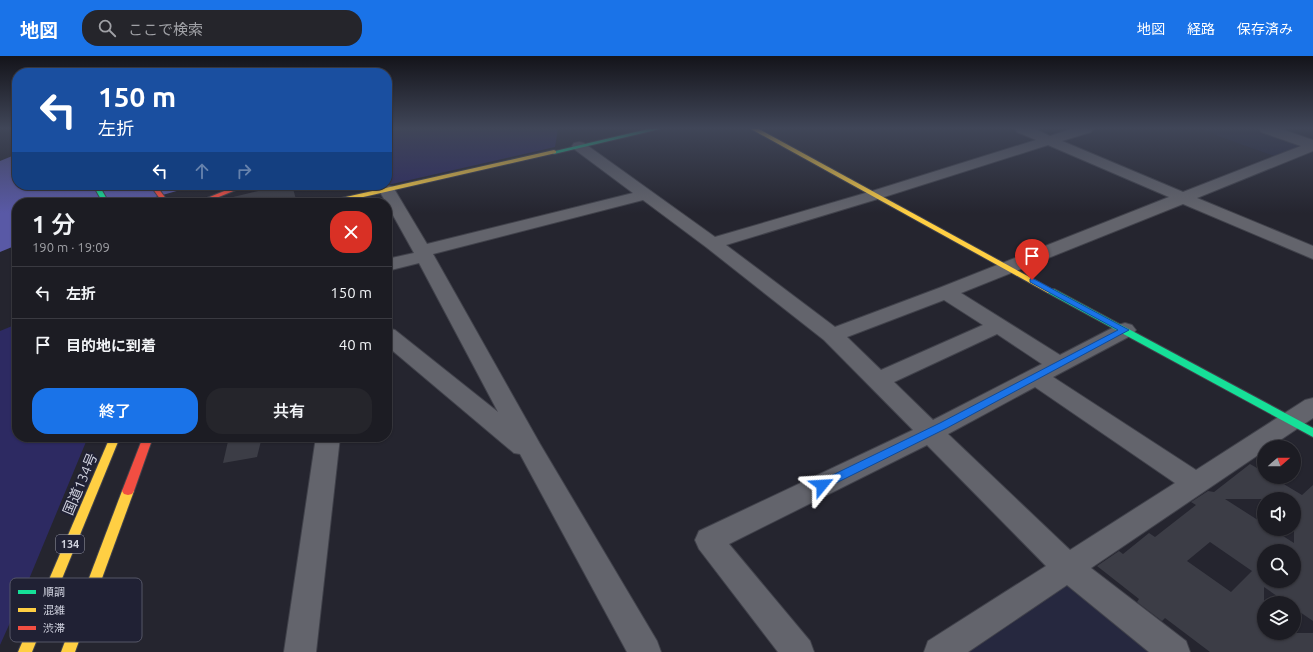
<!DOCTYPE html>
<html lang="ja">
<meta charset="utf-8">
<style>
:root{--surface:#1c1c23;--page:#25252b;--text:#f1f3f6;--muted:#a0a1a6;--line:#3a3a41;--accent:#1a73e8}
body{margin:0;font-family:Ubuntu,"Noto Sans JP",sans-serif;background:var(--page);color:var(--text);height:100vh;display:flex;flex-direction:column;font-size:15px;white-space:nowrap}
*{box-sizing:border-box;margin:0}
p{font-size:13px;color:var(--muted)}
.icon{flex:none;width:22px;height:22px;fill:none;stroke:currentColor;stroke-width:2;stroke-linecap:round;stroke-linejoin:round}
.map{position:relative;flex:1;overflow:hidden}
.side{position:absolute;left:12px;top:142px;width:380px;height:244px;display:flex;flex-direction:column;background:var(--surface);border-radius:16px;box-shadow:0 1px 3px #0004,0 0 0 1px var(--line)}
.side>*{flex:none}
.hud{position:absolute;left:12px;top:12px;width:380px;height:122px;border-radius:16px;box-shadow:0 1px 3px #0004,0 0 0 1px var(--line);background:#1a4fa0;color:#fff;overflow:hidden}
.needle{width:26px;rotate:70deg}
.buttons{position:absolute;left:1257px;top:384px;display:grid;gap:8px}
.buttons a{display:grid;place-items:center;width:44px;height:44px;border-radius:50%;background:var(--surface);box-shadow:0 1px 3px #0004,0 0 0 1px var(--line);font-size:20px}
.pin{position:absolute;display:grid;place-items:center;width:34px;height:34px;color:#fff;margin:-41px -17px;border-radius:50% 50% 50% 0;rotate:-45deg;box-shadow:0 0 4px #0007}
.pin .icon{rotate:45deg}
.me{position:absolute;width:44px;margin:-22px;rotate:63deg;stroke-linejoin:round;filter:drop-shadow(0 0 3px #0008)}
.turn{display:flex;align-items:center;gap:14px;height:84px;padding:0 20px;font-size:18px}
.turn .icon{width:52px;height:52px;stroke-width:2.5}
.turn b{display:block;font-size:28px;line-height:34px}
.lanes{display:flex;align-items:center;height:38px;padding:0 20px;background:#0003;justify-content:center;gap:20px;direction:ltr}
.lanes .off{opacity:.35}
.round{display:grid;place-items:center;flex:none;width:42px;height:42px;border-radius:16px;background:var(--page)}
.head{display:flex;align-items:center;justify-content:space-between;height:68px;padding:0 20px}
h1{font-size:24px;font-weight:600;line-height:30px}
.cta{display:flex;gap:8px;margin-top:auto;padding:8px 20px}
.cta a{flex:1;height:46px;border-radius:16px;background:var(--accent);color:#fff;font-size:16px;font-weight:600;line-height:46px;text-align:center}
.cta a+a{background:var(--page);color:var(--text)}
ul{padding:0;list-style:none}
li{display:flex;align-items:center;gap:12px;height:52px;padding:0 20px;border-top:1px solid var(--line)}
li div{flex:1}
li b{display:block;font-size:15px}
li em{font-style:normal}
header{display:flex;align-items:center;gap:24px;box-sizing:border-box;height:56px;padding:0 20px;background:var(--accent);color:#fff}
header strong{font-size:19px}
nav{display:flex;gap:22px;margin-inline-start:auto;font-size:14px}
.search{width:280px;height:36px;background:var(--page);display:flex;align-items:center;gap:10px;box-sizing:border-box;padding:0 14px;border-radius:16px;color:var(--muted);font-size:15px}
.map>svg:first-child{display:block}
.built{fill:#26283f}
.green{fill:#2d2a62}
.water{fill:#5959a6}
.building{fill:#3c3d46;fill-rule:evenodd}
.lines{fill:none;stroke-linecap:round;stroke-linejoin:round}
.street-casing{stroke:#41424b;stroke-width:2}
.fast-casing{stroke:#41424b;stroke-width:2}
.slow-casing{stroke:#41424b;stroke-width:2}
.jam-casing{stroke:#41424b;stroke-width:2}
.street{fill:#63646c;fill-rule:evenodd}
.fast{fill:#16e098;fill-rule:evenodd}
.slow{fill:#ffcf43;fill-rule:evenodd}
.jam{fill:#f24e42;fill-rule:evenodd}
.route{fill:#1a73e8;stroke:#114b97}
.labels{text-anchor:middle;stroke-width:4;stroke-linejoin:round;paint-order:stroke}
.shield{fill:#202134;stroke:#9b9dac;stroke-width:1}
.shield-label{font-size:11px;font-weight:bold;fill:#d0d2df}
.near-street-label{font-size:14px;fill:#d0d2df;stroke:#202134}
.key{fill:#202134;stroke:#555667;stroke-width:1}
.key-label{font-size:11px;fill:#d0d2df}
</style>
<header>
<strong>地図</strong>
<div class="search"><svg class="icon" aria-label="search" viewBox="0 0 24 24"><circle cx="10" cy="10" r="6"/><path d="M15 15l6 6"/></svg>ここで検索</div>
<nav><a>地図</a><a>経路</a><a>保存済み</a></nav>
</header>
<div class="map">
<svg width="1313" height="596" viewBox="0 0 1313 596">
<rect width="100%" height="100%" fill="#25252f"/>
<g class="built">
<path d="M1203,73h59l42,16 -30,11 -59,-21 2,-1z"/>
<path d="M1063,526l96,70h-200z"/>
</g>
<g class="green">
<path d="M387,73h171l-3,18 -185,42 -2,-4h19z"/>
<path d="M17,268v113h71l-66,159 -22,49v-314z"/>
</g>
<path class="water" d="M17,98v31h181l-64,18h-117v42l-17,7v-91z"/>
<g class="building">
<path d="M283,129h9l5,18h-65l1,-6z"/>
<path d="M229,381h33l-5,20 -34,6z"/>
<path d="M1250,408l14,8v5h8l30,18 11,-10v136l-19,-13v-5h-7l-23,-16v46h6l11,8 7,-8h25v19h-103l-45,-34 -3,3 -25,-19 2,-3 -42,-33 22,-15 4,3 26,-21 6,4 41,-32 -5,-3 17,-11 6,1zM1225,443h69v44l-22,-14h-8v-5zM1210,486l42,29 -21,21 -44,-31zM1264,495h30v30h-30z"/>
</g>
<g class="lines">
<defs>
<g id="street">
<path d="M1015,73h20l15,7 21,-7h22l-2,3 -29,9 121,51 118,-46 -40,-14 -2,-3h22l32,11v11l-116,47 116,48v13l-130,-55 -222,89 99,62 58,-30 7,-2 7,2 4,5 -4,5 -79,42 143,93 109,-70 8,-2v20l-43,29h-6v4l-173,117 95,73 4,11h-41l-82,-67 -99,67h-44l4,-11 118,-75 -119,-121 -198,99 81,97 4,11h-36l-79,-103 -4,-9 4,-9 214,-101 -89,-90 -118,-93 -63,-47 -210,54 107,190 117,197 4,11h-34l-107,-198 -6,-1 -127,-107v-18l8,2 103,82 -79,-149 -32,8v-12l27,-6 -35,-63 2,-3 6,-2 6,2 34,57 206,-51 -59,-44 -2,-3 2,-3 5,-1 5,1 131,94 154,-45 167,-52 -19,-8zM1048,89l121,52 -230,91 -104,39 -109,-82 155,-47zM944,244l39,25 -102,45 -34,-33zM997,278l45,30 -109,56 -39,-38zM1035,331l140,96 -105,67 -122,-116z"/>
<path d="M316,381h24l-24,215h-32z"/>
</g>
<g id="fast">
<path d="M648,73h12l-106,25 -3,-2z"/>
<path d="M93,129h6l10,18h-6z"/>
<path d="M1048,233h6l259,139v9l-265,-144 -1,-2z"/>
</g>
<g id="slow">
<path d="M751,73h8l296,162 -1,2h-6z"/>
<path d="M554,94l2,1v2l-219,50h-12l3,-2z"/>
<path d="M110,381h10l-88,215h-14z"/>
<path d="M128,431l4,1 2,3 -59,161h-14l61,-161 2,-3z"/>
</g>
<g id="jam">
<path d="M150,129h6l13,18h-6z"/>
<path d="M239,129h9l-44,18h-9z"/>
<path d="M143,381h10l-19,54 -2,3 -4,1 -4,-1 -2,-3z"/>
</g>
</defs>
<use href="#street" class="street-casing"/>
<use href="#fast" class="fast-casing"/>
<use href="#slow" class="slow-casing"/>
<use href="#jam" class="jam-casing"/>
<use href="#street" class="street"/>
<use href="#fast" class="fast"/>
<use href="#slow" class="slow"/>
<use href="#jam" class="jam"/>
</g>
<linearGradient id="sky" x2="0" y2="1"><stop stop-color="#14141a"/><stop offset="0.46" stop-color="#404658"/><stop offset="1" stop-color="#404658" stop-opacity="0"/></linearGradient>
<rect width="1313" height="157" fill="url(#sky)"/>
<path class="route" d="M1032,222l97,52 -182,98 -121,60 -4,2 -4,-2 -2,-3 2,-3 122,-59 178,-93 -88,-48v-3z"/>
<g class="labels">
<rect class="shield" x="56" y="479" width="28" height="18" rx="3"/>
<g class="shield-label">
<text x="70" y="492">134</text>
</g>
<g class="near-street-label">
<text transform="translate(80 428) rotate(-67)" y="5">国道134号</text>
</g>
</g>
<rect x="10" y="522" width="132" height="64" rx="6" class="key"/>
<rect x="18" y="534" width="18" height="4" fill="#16e098"/>
<rect x="18" y="552" width="18" height="4" fill="#ffcf43"/>
<rect x="18" y="570" width="18" height="4" fill="#f24e42"/>
<g class="key-label">
<text x="43" y="540">順調</text>
<text x="43" y="558">混雑</text>
<text x="43" y="576">渋滞</text>
</g>
</svg>
<div class="buttons">
<a><svg class="needle" viewBox="-14 -14 28 28"><path d="M0-13l5 13h-10z" fill="#e53935"/><path d="M0 13l5-13h-10z" fill="#a0a1a6"/></svg></a>
<a><svg class="icon" aria-label="sound" viewBox="0 0 24 24"><path d="M4 9h4l5-4v14l-5-4H4zM17 9q2 3 0 6"/></svg></a>
<a><svg class="icon" aria-label="search" viewBox="0 0 24 24"><circle cx="10" cy="10" r="6"/><path d="M15 15l6 6"/></svg></a>
<a><svg class="icon" aria-label="layers" viewBox="0 0 24 24"><path d="M12 4l9 5-9 5-9-5zM3 14l9 5 9-5"/></svg></a>
</div>
<div class="pin" style="left:1032px;top:224px;background:#d93025"><svg class="icon" aria-label="arrive" viewBox="0 0 24 24"><path d="M6 21V4h12l-3 4 3 4H6"/></svg></div>
<svg class="me" style="left:822px;top:429px" viewBox="-20 -20 40 40"><path d="M0-17L14 15 0 8-14 15z" fill="#1a73e8" stroke="#fff" stroke-width="4"/></svg>
<div class="hud">
<div class="turn"><svg class="icon" aria-label="left" viewBox="0 0 24 24"><path d="M17 20v-9H6M10 6l-5 5 5 5"/></svg><div><b>150 m</b>左折</div></div>
<div class="lanes"><svg class="icon" aria-label="left" viewBox="0 0 24 24"><path d="M17 20v-9H6M10 6l-5 5 5 5"/></svg><svg class="icon off" aria-label="ahead" viewBox="0 0 24 24"><path d="M12 20V5M6 11l6-6 6 6"/></svg><svg class="icon off" aria-label="right" viewBox="0 0 24 24"><path d="M7 20v-9h11M14 6l5 5-5 5"/></svg></div>
</div>
<section class="side">
<div class="head"><div><h1>1 分</h1><p>190 m · 19:09</p></div><a class="round" style="background:#d93025;color:#fff"><svg class="icon" aria-label="close" viewBox="0 0 24 24"><path d="M6 6l12 12M18 6L6 18"/></svg></a></div>
<ul>
<li><svg class="icon" aria-label="left" viewBox="0 0 24 24"><path d="M17 20v-9H6M10 6l-5 5 5 5"/></svg><div><b>左折</b></div><em>150 m</em></li>
<li><svg class="icon" aria-label="arrive" viewBox="0 0 24 24"><path d="M6 21V4h12l-3 4 3 4H6"/></svg><div><b>目的地に到着</b></div><em>40 m</em></li>
</ul>
<div class="cta"><a>終了</a><a>共有</a></div>
</section>
</div>
